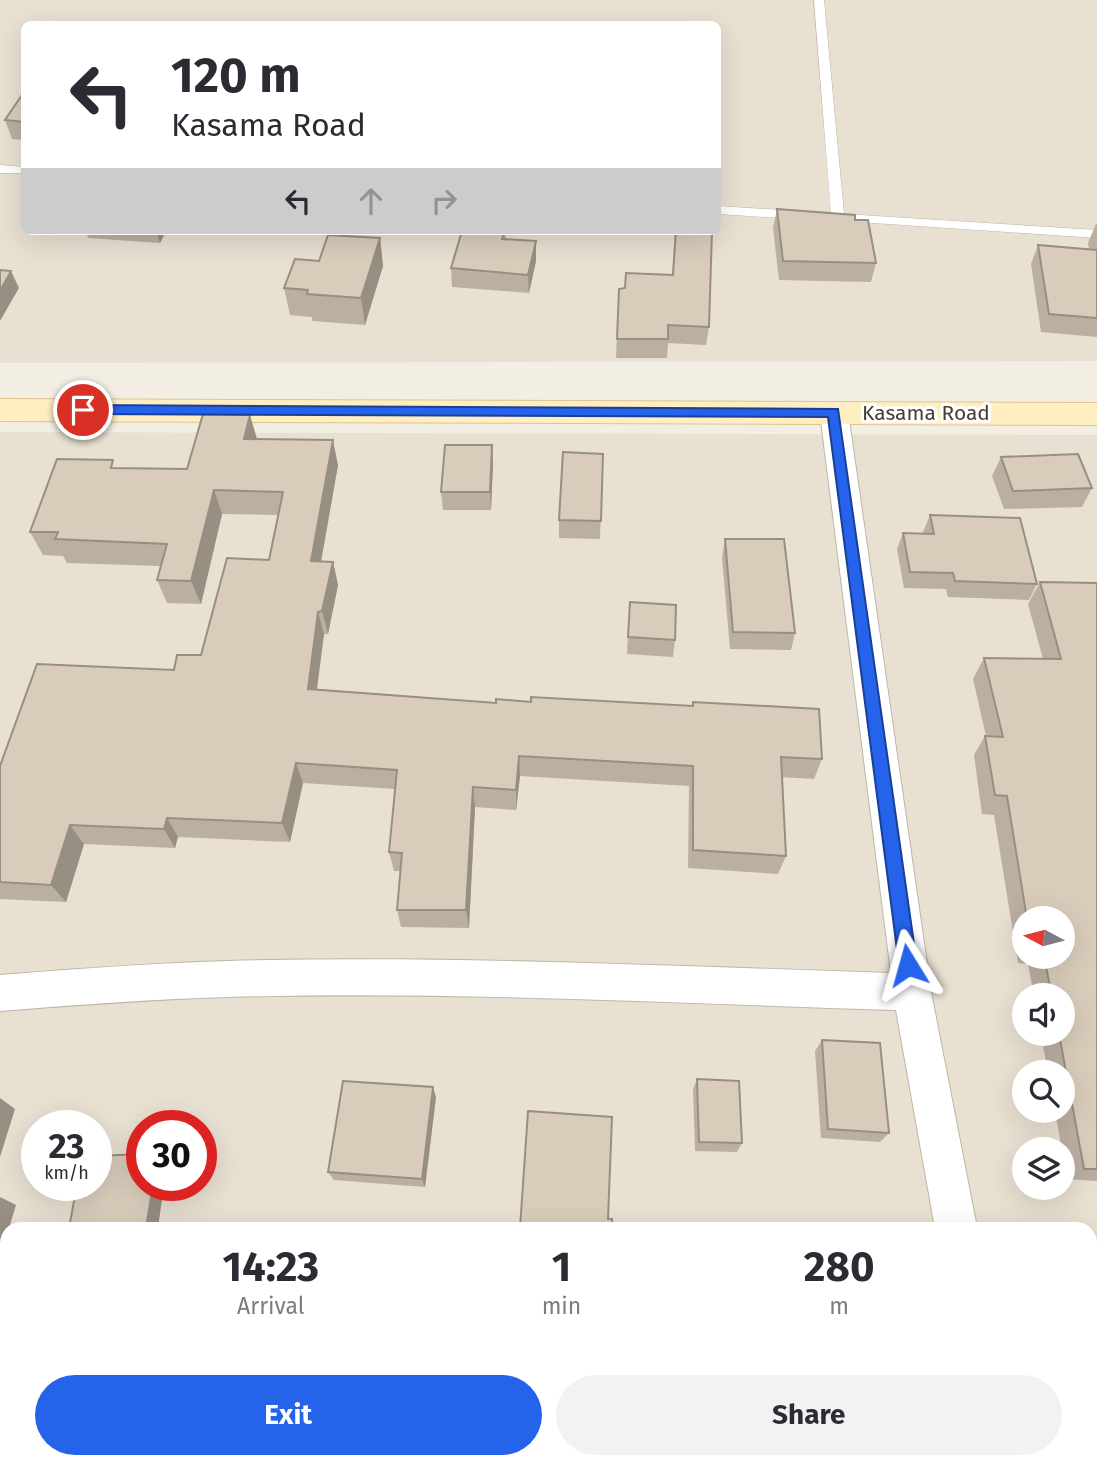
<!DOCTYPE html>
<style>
:root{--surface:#fff;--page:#f2f2f3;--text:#2b2b33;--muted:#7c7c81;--accent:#2563eb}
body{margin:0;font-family:"Fira Sans",sans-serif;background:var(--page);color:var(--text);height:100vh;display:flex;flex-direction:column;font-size:26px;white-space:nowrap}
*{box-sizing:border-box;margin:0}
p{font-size:23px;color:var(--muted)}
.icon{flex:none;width:38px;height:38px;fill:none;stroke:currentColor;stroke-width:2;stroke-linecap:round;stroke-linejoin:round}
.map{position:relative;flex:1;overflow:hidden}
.panel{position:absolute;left:0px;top:1222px;width:1097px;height:247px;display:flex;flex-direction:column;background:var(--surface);border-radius:21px 21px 0 0;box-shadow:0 7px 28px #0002}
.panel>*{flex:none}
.hud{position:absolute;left:21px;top:21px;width:700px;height:214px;border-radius:10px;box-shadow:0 7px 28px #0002;background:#fff;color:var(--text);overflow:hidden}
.needle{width:46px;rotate:277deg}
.tools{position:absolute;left:1012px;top:906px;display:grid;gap:14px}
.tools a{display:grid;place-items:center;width:63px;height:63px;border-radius:50%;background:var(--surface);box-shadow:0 7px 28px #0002;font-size:35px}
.speed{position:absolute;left:21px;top:1110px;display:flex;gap:14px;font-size:35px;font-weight:700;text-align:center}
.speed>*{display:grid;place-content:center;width:91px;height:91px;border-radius:50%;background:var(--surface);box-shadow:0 7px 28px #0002;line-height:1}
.speed small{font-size:18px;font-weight:400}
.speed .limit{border:10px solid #d22;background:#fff;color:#111}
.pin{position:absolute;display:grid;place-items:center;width:60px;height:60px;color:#fff;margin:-30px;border:4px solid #fff;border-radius:50%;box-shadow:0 2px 7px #0007}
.me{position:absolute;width:77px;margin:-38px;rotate:352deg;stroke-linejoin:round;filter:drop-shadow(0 0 5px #0008)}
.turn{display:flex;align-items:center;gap:24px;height:147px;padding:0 35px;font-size:32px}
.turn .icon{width:91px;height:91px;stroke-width:2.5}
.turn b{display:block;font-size:49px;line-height:60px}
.lanes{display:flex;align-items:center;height:66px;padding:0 35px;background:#0003;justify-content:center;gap:35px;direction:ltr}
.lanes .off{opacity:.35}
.eta{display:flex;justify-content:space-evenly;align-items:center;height:119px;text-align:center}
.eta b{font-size:42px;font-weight:700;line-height:49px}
.cta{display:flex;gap:14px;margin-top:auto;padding:14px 35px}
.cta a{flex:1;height:80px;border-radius:42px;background:var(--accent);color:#fff;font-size:28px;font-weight:700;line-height:80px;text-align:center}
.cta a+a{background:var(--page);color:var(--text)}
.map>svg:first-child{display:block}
.residential{fill:#e8e0d1;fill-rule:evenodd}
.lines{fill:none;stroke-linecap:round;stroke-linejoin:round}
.lane-casing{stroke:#c0b6a6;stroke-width:1}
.street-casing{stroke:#c0b6a6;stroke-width:2}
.secondary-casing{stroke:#dbc591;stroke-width:2}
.lane{fill:#fff;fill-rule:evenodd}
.street{fill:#fff;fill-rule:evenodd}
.secondary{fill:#ffeec2;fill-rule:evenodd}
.wall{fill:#bbafa1;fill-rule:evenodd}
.shaded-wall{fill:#988f83}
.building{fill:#d9ccbb;stroke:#988f83;stroke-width:2}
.route{fill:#2563eb;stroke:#184099;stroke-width:2}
.labels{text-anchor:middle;stroke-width:6;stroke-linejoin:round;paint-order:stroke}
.street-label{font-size:21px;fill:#463e33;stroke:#fff}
</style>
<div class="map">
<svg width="1097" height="1467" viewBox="0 0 1097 1467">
<rect width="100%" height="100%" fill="#f3eee4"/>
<g class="residential">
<path d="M0,0h1097v361l-1097,2zM24,24h694v207h-694z"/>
<path d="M0,432l1097,3v1032h-1097zM1024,919h38v38h-38zM1024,996h38v38h-38zM1024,1073h38v38h-38zM37,1125h59v60h-59zM142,1125h59v60h-59zM1024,1150h38v38h-38zM7,1228h1083v233h-1083z"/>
</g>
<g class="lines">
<defs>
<g id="lane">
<path d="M814,0h10l20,214 253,16v8l-268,-18 -2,-3 4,-3z"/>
<path d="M0,165l24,2v6h-24z"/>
<path d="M718,206l80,5 6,4 -6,4 -80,-5z"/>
</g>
<g id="street">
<path d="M834,404l10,2 4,7 83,579 46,236h-42l-39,-218c-223,-7 -446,-19 -668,-13 -76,2 -152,8 -228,14v-36c76,-6 152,-12 228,-14 221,-6 442,5 663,12l-71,-560 4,-7z"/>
<path d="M976,1461h46l2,6h-48z"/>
</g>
<path id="secondary" d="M0,399l1097,4v22l-1097,-4z"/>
</defs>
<use href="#lane" class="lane-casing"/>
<use href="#street" class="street-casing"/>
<use href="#secondary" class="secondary-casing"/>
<use href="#lane" class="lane"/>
<use href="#street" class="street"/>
<use href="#secondary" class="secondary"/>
</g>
<g class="wall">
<path d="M24,92v48l-12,-1 -7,-19z"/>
<path d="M777,209l78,11 21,43 -5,19 -92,-2 -6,-52z"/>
<path d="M1096,224h1v113l-56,-5 -10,-68 7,-19 51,4 -1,-6z"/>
<path d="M86,231h80l-6,12 -72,-5z"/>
<path d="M462,231h43l1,8 30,22 -7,32 -77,-6 -1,-19z"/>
<path d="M675,231h37l-3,96 -3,18 -38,-2 -1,15h-51l3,-69 53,-14z"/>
<path d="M380,238l3,28 -18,59 -53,-4v-4l-22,-2 -6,-27 35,-27z"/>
<path d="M256,439l82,26 -17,97h12l5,23 -10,49h-4l-7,55 179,14 35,-1 161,4 1,-4 129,57 -8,20 -32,-2 4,79 -8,18 -90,-6 1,-82 -169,-10 -4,34 -41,-3 -6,121 -68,-1 -4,-17 4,-39h-7l-5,-19 6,-63 -92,-6 -13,59 -112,-5 -3,11 -91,-4 -18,58 -66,-3v-133l201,-111 68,-95 9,-45 -56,-1 -21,90 -34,-1 -10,-23 3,-14 -93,-3 -4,-7 -20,-1 -13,-23 86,-64 71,1z"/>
<path d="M492,445l1,19 -2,46h-48l-2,-18z"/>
<path d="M603,454l-3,85 -41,-1v-18z"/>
<path d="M1001,457l91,31 -10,19 -78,2 -12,-33z"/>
<path d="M930,515l107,69 -8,16 -81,-3 -2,-8 -42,-1 -7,-39 6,-16 21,1 -1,-2z"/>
<path d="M725,539l70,94 -4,17 -61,-1 -8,-92z"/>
<path d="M1040,582l57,1v598l-30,-2 -12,-68h7v-38h-14l-7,-39h21v-38h-28l-6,-32 -10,-1 -24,-148 -12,-1 -8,-59 11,-19h1l-13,-57 11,-21 59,1 -15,-55zM1024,919h38v38h-38z"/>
<path d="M630,602l45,38 -2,17 -46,-3z"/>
<path d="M822,1040l67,93 -9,9 -59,-4 -6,-87z"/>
<path d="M697,1079l45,64 -5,9 -42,-1 -2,-62z"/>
<path d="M436,1097l-11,90 -91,-7 -6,-8z"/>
</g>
<g class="shaded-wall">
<path d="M156,231h10l-6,12z"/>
<path d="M380,238l3,28 -18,59 -4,-27z"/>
<path d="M536,241v20l-7,32 -1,-18z"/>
<path d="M11,271l8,17 -19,33v-30z"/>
<path d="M250,415l7,24h-13z"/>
<path d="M333,440l5,25 -21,119 -6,-23z"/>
<path d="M492,445l1,19 -2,46 -1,-18z"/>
<path d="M214,490l8,24 -21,90 -10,-23z"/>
<path d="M333,562l5,23 -10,49 -6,-23z"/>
<path d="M318,612l6,22 -10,76 -6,-21z"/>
<path d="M519,756l1,20 -4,34v-20z"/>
<path d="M296,763l7,20 -13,59 -8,-19z"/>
<path d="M473,787l2,20 -6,121 -3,-18z"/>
<path d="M167,818l11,19 -3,11 -11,-19z"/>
<path d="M70,825l14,19 -18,58 -15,-17z"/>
<path d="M433,1087l3,10 -11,90 -3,-8z"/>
<path d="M0,1098l15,11 -15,48z"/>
<path d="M153,1185h11l-6,43h-12z"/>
<path d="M0,1197l16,8 -7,23h-2v6l-7,23z"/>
</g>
<g class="building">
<path d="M24,92v30l-19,-2z"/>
<path d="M777,209l78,6v5h13l8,43 -93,-2z"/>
<path d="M462,231h43l-3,8 34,2 -8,34 -77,-7z"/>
<path d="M676,231h36l-3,96 -41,-2v14h-51l2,-50 6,-1 1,-15 47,2z"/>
<path d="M328,235l52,3 -19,60 -54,-4 1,-4 -24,-2 11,-29 24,2z"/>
<path d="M1038,245l59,5v68l-48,-4z"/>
<path d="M0,270l11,1 -11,20z"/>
<path d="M203,414l47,1 -6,24 89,1 -22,121 22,1 -11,49 -4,1 -10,77 188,14v-4l35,3v-5l162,9v-4l126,7 3,50 -41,-2 5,99 -93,-6v-84l-174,-10 -3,34 -43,-3 -7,123h-69l5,-57 -13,-1 8,-82 -101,-7 -14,60 -115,-5 -3,11 -94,-4 -19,60 -51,-3v-116l37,-102 137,6 3,-15h24l26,-97 42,2 14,-68 -69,-2 -23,91 -34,-1 10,-36 -112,-5 3,-7h-28l27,-73 56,1 -2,8 76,1z"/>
<path d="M445,445h47l-2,47h-49z"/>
<path d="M563,452l40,2 -2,67 -42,-1z"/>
<path d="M1078,454l14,34 -79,3 -12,-34z"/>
<path d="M930,515l90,3 17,66 -82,-3 -2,-8 -43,-1 -7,-39 31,1z"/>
<path d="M725,539h59l11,94 -62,-1z"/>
<path d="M1040,582l57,1v586h-13l-25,-135h3v-38h-10l-8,-39h18v-38h-35l-20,-123 -12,-1 -10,-59 18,1 -19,-79 77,1z"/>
<path d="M630,602l46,3 -1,35 -47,-3z"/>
<path d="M822,1040l58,3 9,90 -61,-4z"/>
<path d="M697,1079l42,2 3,62 -43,-1z"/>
<path d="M343,1081l90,6 -11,92 -94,-7z"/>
<path d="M528,1111l84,6 -4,102h4v9h-92z"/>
<path d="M142,1154v31h11l-7,43h-77l8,-43h19v-29z"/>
</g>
<path class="route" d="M83,405l755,4 79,556 -2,6 -7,2 -6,-2 -3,-6 -71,-548 -745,-3 -6,-4z"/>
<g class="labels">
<g class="street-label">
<text x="926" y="420">Kasama Road</text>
</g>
</g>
</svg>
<div class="tools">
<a><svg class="needle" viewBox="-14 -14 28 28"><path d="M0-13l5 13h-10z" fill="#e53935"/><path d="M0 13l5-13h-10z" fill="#7c7c81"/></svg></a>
<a><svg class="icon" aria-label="sound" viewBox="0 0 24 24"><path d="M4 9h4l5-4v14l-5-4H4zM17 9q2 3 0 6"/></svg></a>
<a><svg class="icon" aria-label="search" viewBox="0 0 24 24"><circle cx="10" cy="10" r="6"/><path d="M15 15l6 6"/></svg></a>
<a><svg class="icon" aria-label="layers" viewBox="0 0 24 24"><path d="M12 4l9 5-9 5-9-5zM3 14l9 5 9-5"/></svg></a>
</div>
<div class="speed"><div>23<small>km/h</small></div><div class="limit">30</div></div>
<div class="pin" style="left:83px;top:410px;background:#d93025"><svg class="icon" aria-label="arrive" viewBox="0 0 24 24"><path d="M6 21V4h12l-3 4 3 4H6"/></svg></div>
<svg class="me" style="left:908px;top:965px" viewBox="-20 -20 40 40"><path d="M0-17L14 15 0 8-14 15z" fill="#2563eb" stroke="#fff" stroke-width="4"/></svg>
<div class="hud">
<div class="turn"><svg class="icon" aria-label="left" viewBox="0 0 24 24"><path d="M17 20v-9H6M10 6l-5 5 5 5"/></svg><div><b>120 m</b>Kasama Road</div></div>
<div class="lanes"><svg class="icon" aria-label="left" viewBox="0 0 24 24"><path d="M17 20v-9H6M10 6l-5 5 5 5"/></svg><svg class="icon off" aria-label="ahead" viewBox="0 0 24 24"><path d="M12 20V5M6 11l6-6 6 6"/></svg><svg class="icon off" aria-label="right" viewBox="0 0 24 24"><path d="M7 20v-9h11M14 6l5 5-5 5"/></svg></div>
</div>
<section class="panel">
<div class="eta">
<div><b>14:23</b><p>Arrival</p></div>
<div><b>1</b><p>min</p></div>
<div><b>280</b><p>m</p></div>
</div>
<div class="cta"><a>Exit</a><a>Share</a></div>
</section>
</div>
